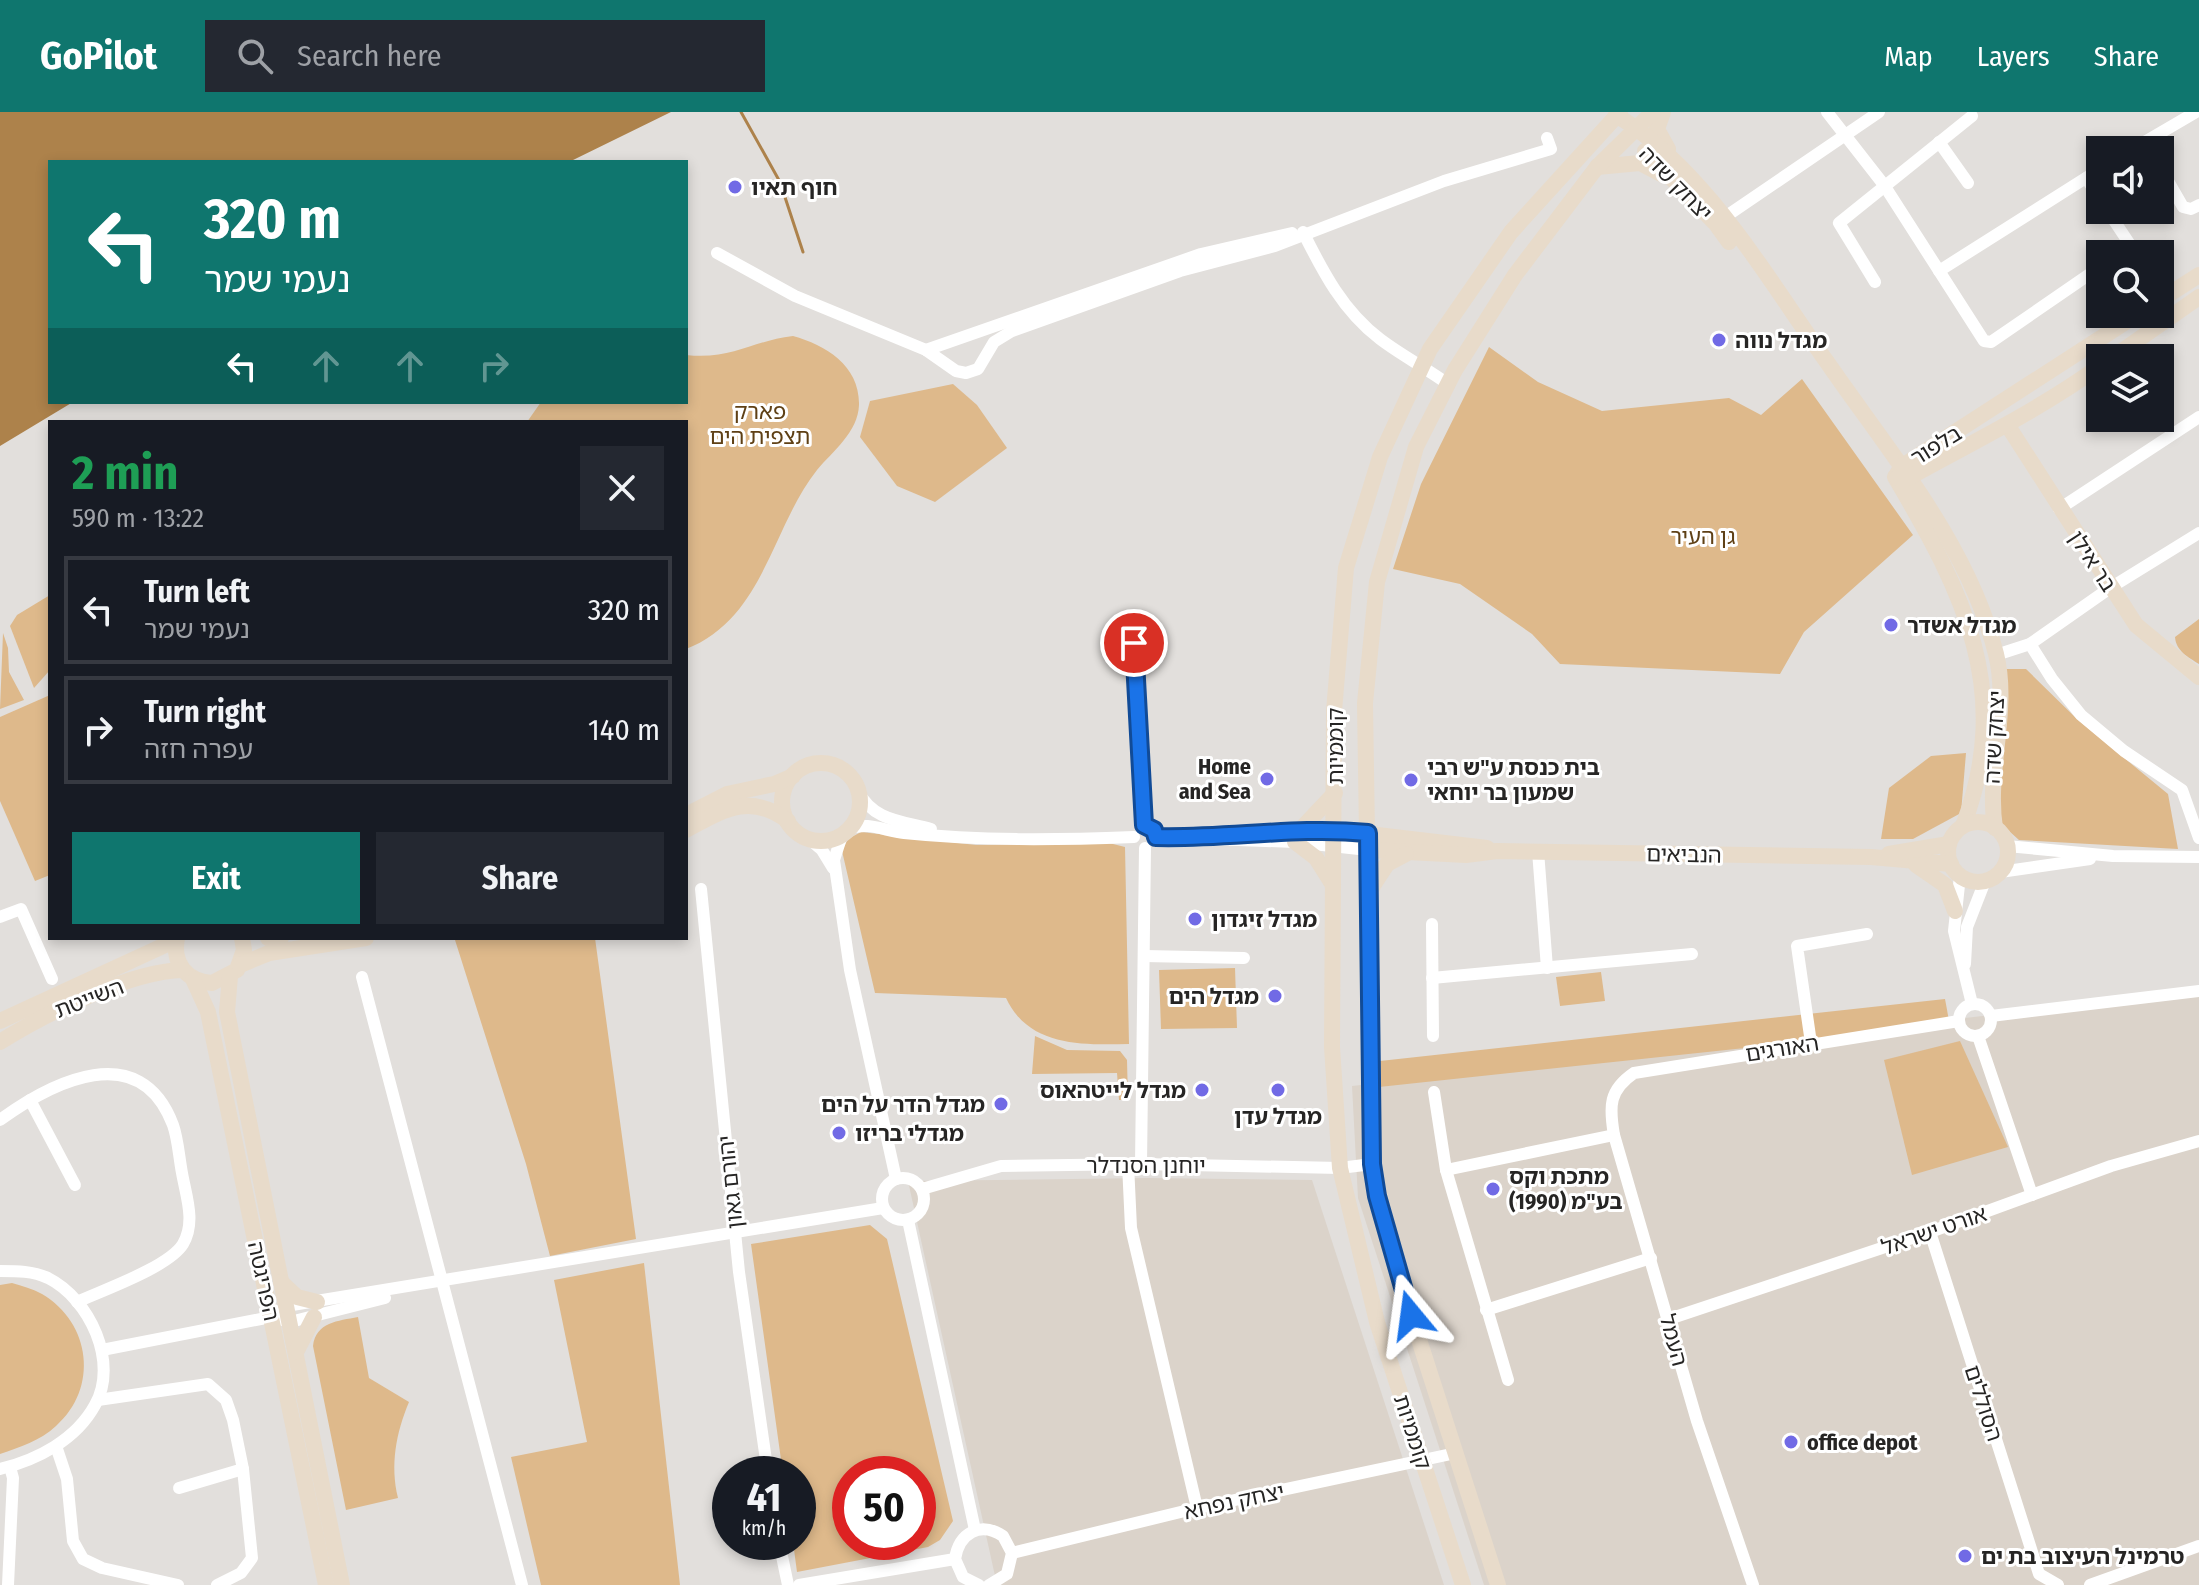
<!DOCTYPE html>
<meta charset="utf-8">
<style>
:root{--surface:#171b24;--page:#242831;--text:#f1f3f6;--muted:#9ea1a6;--line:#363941;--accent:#0f766e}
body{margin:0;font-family:"Fira Sans Condensed","Noto Sans Hebrew",sans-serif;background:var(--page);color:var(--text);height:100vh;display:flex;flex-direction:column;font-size:30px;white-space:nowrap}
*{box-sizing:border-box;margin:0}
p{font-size:26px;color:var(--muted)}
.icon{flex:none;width:44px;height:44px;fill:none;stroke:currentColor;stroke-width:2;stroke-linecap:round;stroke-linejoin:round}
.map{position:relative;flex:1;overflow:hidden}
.panel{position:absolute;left:48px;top:308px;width:640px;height:520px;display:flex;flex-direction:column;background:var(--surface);border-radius:0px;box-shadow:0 4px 12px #0003}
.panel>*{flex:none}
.banner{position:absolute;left:48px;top:48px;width:640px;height:244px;border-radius:0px;box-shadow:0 4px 12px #0003;background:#0f766e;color:#fff;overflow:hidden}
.buttons{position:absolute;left:2086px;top:24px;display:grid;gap:16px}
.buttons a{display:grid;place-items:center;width:88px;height:88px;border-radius:0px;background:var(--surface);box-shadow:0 4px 12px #0003;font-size:40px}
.speed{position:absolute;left:712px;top:1344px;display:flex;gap:16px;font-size:40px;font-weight:700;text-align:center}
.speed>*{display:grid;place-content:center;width:104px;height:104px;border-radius:50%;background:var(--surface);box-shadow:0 4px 12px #0003;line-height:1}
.speed small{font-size:20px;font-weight:400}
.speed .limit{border:12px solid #d22;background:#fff;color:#111}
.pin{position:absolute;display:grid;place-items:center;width:68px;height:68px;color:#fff;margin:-34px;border:4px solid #fff;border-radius:50%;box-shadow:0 2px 8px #0007}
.me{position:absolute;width:88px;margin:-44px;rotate:344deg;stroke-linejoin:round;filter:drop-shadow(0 0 6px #0008)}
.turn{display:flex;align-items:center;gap:28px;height:168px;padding:0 24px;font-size:36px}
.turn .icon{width:104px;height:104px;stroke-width:2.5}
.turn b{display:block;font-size:56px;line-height:68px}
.lanes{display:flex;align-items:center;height:76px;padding:0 24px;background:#0003;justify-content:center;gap:40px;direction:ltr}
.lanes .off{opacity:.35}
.round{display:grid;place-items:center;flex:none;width:84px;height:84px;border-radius:0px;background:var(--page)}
.summary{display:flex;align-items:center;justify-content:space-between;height:136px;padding:0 24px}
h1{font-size:48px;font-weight:700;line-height:60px;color:#1e9e55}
.primary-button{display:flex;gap:16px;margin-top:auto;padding:16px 24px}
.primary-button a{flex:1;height:92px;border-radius:0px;background:var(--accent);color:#fff;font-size:32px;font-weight:700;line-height:92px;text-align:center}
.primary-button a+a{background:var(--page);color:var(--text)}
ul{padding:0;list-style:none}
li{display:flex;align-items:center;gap:24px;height:108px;margin:0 16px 12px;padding:0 8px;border:4px solid var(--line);border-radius:0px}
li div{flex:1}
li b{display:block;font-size:30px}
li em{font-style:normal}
header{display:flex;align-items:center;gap:48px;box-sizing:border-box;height:112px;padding:0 40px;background:var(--accent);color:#fff}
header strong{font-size:38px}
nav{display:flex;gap:44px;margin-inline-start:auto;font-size:28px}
.search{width:560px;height:72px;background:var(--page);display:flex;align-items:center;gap:20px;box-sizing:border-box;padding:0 28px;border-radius:0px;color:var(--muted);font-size:30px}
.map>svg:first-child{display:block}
.built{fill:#dbd3ca}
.green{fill:#deb98b;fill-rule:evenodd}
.water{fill:#ad824b}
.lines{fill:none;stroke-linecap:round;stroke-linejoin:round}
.stream{stroke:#ad824b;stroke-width:3}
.street{stroke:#fff;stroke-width:12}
.secondary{stroke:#e8dbca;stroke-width:16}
.route-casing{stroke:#114b97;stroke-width:20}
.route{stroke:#1a73e8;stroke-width:14}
.poi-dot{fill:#716ae5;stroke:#fff;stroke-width:3}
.labels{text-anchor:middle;stroke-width:6;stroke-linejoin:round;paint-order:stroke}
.street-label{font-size:22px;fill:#262524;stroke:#fff}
.poi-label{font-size:22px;font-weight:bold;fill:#262524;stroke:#fff;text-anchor:start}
.park-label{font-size:22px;fill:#5f4015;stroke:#fff}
</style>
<header>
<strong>GoPilot</strong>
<div class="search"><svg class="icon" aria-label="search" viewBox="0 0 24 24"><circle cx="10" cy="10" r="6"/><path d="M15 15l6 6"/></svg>Search here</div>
<nav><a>Map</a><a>Layers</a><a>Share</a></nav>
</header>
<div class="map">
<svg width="2199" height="1473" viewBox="0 0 2199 1473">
<rect width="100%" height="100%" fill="#e2dfdc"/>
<g class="built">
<path d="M2199,880v593h-715l-126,-387 -6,-112z"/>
<path d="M1148,1066l164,2 132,405h-447l-89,-404z"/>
</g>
<g class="green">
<path d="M793,224c33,9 67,30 66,69 -1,27 -26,46 -42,65 -34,43 -46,102 -82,144 -13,15 -30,28 -49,35v-227h-159l14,-20h145v-47c46,5 65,-14 107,-19z"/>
<path d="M1489,235l49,35 64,29 127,-13 32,17 41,-36 111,156 -109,97 -24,42 -220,-10 -28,-30 -72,-50 -67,-15 28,-85z"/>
<path d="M953,272l24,21 30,43 -72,54 -38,-16 -37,-49 10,-36z"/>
<path d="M50,483v75l-16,18 -24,-62 7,-11z"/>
<path d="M2199,507v45c-11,-7 -23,-13 -24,-27z"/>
<path d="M3,521l5,15 1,24 15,28 -24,9z"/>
<path d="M2002,557h24l52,51 90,74 10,55 -159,-9 -20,-18z"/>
<path d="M50,583v180l-15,6 -35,-80v-84z"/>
<path d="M1966,641l-5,60 -48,26h-32l8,-51 42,-32z"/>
<path d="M861,720l115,13 133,-2 16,4 4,197c-47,1 -100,3 -123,-46l-131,-5 -33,-142 6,-12z"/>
<path d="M461,826h134l41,301 -86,17 -24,-92 -71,-224z"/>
<path d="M1235,856l2,60 -76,1 -2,-59z"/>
<path d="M1601,860l4,29 -45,5 -4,-29z"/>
<path d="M1945,887l5,27 -571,61 1,-26z"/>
<path d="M1035,924l32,14 53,1 7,9 1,40h-9l-2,-27 -85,1z"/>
<path d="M1960,929l48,106 -96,28 -28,-115z"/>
<path d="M870,1113l17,14 66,282 -13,19 -12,7 -131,25 -4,-30h5v-68h-15l-32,-230zM850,1362h68v68h-68z"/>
<path d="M644,1151l36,322h-139l-30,-128 76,-15 -33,-162z"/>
<path d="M12,1171c10,3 21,6 30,11 49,29 57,94 14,132 -16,15 -36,21 -56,28v-169z"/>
<path d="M358,1205l11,61 40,24c-13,31 -19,63 -11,96l-52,12 -33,-164c3,-24 25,-25 45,-29z"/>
</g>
<path class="water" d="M0,0h671l-102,50h-519v240h23l-73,44z"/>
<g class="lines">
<path class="stream" d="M741,0l39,70 23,70"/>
<g class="street">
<path d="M1827,0l57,73 100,156 7,1 109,-75"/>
<path d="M1939,30l29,41"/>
<path d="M2131,38l65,-38"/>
<path d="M2160,55l23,40 8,2 8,-4"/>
<path d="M2086,66l14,21"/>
<path d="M2107,98l24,36 -12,8"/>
<path d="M1725,105l154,-105"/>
<path d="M1303,120c20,40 40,79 77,107 21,16 46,29 68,45"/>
<path d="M717,141l78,43 131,54 30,21 10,2 12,-4 16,-27 18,-11 168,-60 95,-25 169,-65 107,-32 -4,-11"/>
<path d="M1939,159l161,-102"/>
<path d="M1875,170l-36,-59 133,-107"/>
<path d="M926,238l275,-96 91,-21"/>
<path d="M2059,397l140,-92"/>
<path d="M1134,531l10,182"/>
<path d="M2030,532l22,35 29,36 43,36 58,39 17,48"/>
<path d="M1996,543l34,-11 80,-56 89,-55"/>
<path d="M858,679c15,30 44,30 73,38"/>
<path d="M849,717c18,-8 36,2 55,4 77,8 152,7 230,4"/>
<path d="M1247,722l55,-6 33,2"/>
<path d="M842,723l-8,25 16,110 46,209"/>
<path d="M1156,725l139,5 73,8"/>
<path d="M809,727l13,11 11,18"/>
<path d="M2007,734l106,10 86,1"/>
<path d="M1538,739l9,117"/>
<path d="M2000,760l90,-13"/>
<path d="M1960,764l-6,55 18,73"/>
<path d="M701,777l38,383 29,202"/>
<path d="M0,805l21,-8 31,70"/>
<path d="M1432,812l1,112"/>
<path d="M1144,844l100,2"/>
<path d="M1965,852l2,-37 18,-46"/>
<path d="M362,865l160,608"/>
<path d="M1432,866l260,-24"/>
<circle cx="1975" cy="908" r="16"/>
<path d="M1991,904l208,-25"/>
<path d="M1978,924l54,159"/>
<path d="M1811,931l-14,-97 70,-12"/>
<path d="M1434,980l12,78 62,210"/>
<path d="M30,988l45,85"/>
<path d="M0,1008c52,-38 140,-83 173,5 5,14 6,32 9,48 4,23 14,49 1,71 -14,23 -80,46 -106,58"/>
<path d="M1128,1052l3,64 66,280"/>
<path d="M1141,1052l4,-316"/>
<path d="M1446,1058l168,-35"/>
<circle cx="903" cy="1087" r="21"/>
<path d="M922,1077l79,-23 140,-2 199,4 32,-4"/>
<path d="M908,1108l67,310"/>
<path d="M1930,1120l109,342 19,11"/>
<path d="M0,1159c17,0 33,0 48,7 42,21 71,85 47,127 -19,35 -58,55 -95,64"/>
<path d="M1486,1198l165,-52"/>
<path d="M280,1199l6,-5 597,-98"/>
<path d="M1669,1207l261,-87 181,-66 88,-25"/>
<path d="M102,1238l169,-33 19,5 95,-24"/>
<path d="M98,1288l110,-16 18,16 7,20 10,49 9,89 -11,15 -24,12"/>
<path d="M56,1334l11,33 6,62 10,18 19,9 76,17"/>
<path d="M179,1376l64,-19"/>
<path d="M779,1430l9,43"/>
<path d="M1012,1441l185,-45 259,-55"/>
<path d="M8,1473l5,-107 -3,-11"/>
<path d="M799,1473l156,-26"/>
<path d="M979,1473l-16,-8 -8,-18c4,-26 25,-38 48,-23l9,17 -5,21 -18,11"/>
<path d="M1753,1473l-56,-164 -83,-286c-5,-29 -5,-45 20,-62l325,-52"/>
<path d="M2090,1473l109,-39"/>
</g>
<g class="secondary">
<path d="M1663,0l-6,17 11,20"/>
<path d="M1616,3c90,55 151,163 211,247 62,90 142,183 169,292 14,56 -10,117 -1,174"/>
<path d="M1645,39l71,73 13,18"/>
<path d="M1597,55l43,-4 21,11"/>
<path d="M2160,188l39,-25"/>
<path d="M2112,246l87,-61"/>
<path d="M2008,314l128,199 63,52"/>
<path d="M1896,364l5,-9 237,-153"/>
<path d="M1895,365c68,115 119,214 68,349"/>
<path d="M1897,366h11c65,-36 131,-68 192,-112"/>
<circle cx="821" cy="690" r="39"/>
<path d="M686,703l41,-21 47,-10 19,-8"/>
<circle cx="1978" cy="740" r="30"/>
<path d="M1302,716l33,-35"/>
<path d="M686,718c37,-20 64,-38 102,-9"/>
<path d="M1335,718l152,18"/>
<path d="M1295,730l21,16 17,27"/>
<path d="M1368,738l98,5 31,-4 374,6 80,7"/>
<path d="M1889,742l60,-10"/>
<path d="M1916,753l29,20 10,26"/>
<path d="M1370,778l17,-26 19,-10"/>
<path d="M177,826c-5,25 9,43 35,45l25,-13 7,-20 -2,-12"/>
<path d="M268,826h13"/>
<path d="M240,853l29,-12 97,-15"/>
<path d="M230,864l-3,36 115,573"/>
<path d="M193,867l15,33 118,573"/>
<path d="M0,909l176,-81"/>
<path d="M0,930c45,-28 130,-71 183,-72"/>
<path d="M281,1170l16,15 20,5"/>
<path d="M296,1240l18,-35"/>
<path d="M1463,1473l-86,-263 -37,-154 -8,-121 2,-336 12,-143 34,-111 50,-108 81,-117 109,-120"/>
<path d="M1498,1473l-95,-295 -31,-126 -7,-461 12,-121 39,-135 39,-77 60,-95 82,-108 56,-55"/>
</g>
</g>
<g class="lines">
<defs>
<path id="route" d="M1134,531l10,182 10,5 2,7c72,2 140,-11 212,-4l4,331 5,32 34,119"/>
</defs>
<use href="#route" class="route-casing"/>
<use href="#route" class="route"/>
</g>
<g class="poi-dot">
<circle cx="735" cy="75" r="8"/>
<circle cx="1719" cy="228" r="8"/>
<circle cx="1891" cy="513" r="8"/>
<circle cx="1267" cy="667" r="8"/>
<circle cx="1411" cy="668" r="8"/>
<circle cx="1195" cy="807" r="8"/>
<circle cx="1275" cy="884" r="8"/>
<circle cx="1202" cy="978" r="8"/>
<circle cx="1278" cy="978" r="8"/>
<circle cx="1001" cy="992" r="8"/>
<circle cx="839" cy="1021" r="8"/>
<circle cx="1493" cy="1077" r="8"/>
<circle cx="1791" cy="1330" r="8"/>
<circle cx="1965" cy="1444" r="8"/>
</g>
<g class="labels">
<g class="street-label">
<text transform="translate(1676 71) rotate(46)" y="8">יצחק שדה</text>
<text transform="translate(1936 333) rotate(-32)" y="8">בלפור</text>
<text transform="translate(2093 449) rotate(57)" y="8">בר אילן</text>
<text transform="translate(1994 625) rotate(-87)" y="8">יצחק שדה</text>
<text transform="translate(1335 634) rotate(-90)" y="8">קוממיות</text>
<text transform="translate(1684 742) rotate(1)" y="8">הנביאים</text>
<text transform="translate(89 886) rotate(-21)" y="8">השייטת</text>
<text transform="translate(1782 936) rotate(-9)" y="8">האורגים</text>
<text x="1146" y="1061">יוחנן הסנדלר</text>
<text transform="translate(730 1070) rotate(-96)" y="8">יהורם גאון</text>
<text transform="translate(1934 1118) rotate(-19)" y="8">אורט ישראל</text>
<text transform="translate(264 1169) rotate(78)" y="8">הפריגטה</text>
<text transform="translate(1674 1228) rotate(75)" y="8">העמל</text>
<text transform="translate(1984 1291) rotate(72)" y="8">הסוללים</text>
<text transform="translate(1413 1320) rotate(72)" y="8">קוממיות</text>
<text transform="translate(1234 1389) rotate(-12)" y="8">יצחק נפחא</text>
</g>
<g class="poi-label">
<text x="751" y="83">חוף תאיו</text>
<text x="1735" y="236">מגדל נווה</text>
<text x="1907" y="521">מגדל אשדר</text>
<text x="1251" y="662" text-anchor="end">Home<tspan x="1251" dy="25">and Sea</tspan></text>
<text x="1427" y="663">בית כנסת ע"ש רבי<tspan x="1427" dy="25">שמעון בר יוחאי</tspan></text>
<text x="1211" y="815">מגדל זיגדון</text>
<text x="1259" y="892" text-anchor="end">מגדל הים</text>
<text x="1186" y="986" text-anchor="end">מגדל לייטהאוס</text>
<text x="985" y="1000" text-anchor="end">מגדל הדר על הים</text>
<text x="1278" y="1012" text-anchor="middle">מגדל עדן</text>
<text x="855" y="1029">מגדלי בריזו</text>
<text x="1509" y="1072">מתכת וקס<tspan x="1509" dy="25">(1990) בע"מ</tspan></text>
<text x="1807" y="1338">office depot</text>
<text x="1981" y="1452">טרמינל העיצוב בת ים</text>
</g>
<g class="park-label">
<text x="760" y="307">פארק<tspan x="760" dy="25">תצפית הים</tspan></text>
<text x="1703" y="432">גן העיר</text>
</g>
</g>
</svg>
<div class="buttons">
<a><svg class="icon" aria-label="sound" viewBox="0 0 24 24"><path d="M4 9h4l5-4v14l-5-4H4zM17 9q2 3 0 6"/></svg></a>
<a><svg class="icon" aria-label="search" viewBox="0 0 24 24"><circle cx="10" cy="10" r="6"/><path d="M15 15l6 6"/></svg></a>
<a><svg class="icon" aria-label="layers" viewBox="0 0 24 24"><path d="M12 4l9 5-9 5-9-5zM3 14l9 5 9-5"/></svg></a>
</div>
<div class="speed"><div>41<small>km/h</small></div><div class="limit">50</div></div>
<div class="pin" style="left:1134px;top:531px;background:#d93025"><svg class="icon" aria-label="arrive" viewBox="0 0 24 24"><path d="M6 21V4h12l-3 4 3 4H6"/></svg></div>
<svg class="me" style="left:1411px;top:1203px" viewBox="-20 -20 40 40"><path d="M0-17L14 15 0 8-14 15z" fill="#1a73e8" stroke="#fff" stroke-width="4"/></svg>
<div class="banner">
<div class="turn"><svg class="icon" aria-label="left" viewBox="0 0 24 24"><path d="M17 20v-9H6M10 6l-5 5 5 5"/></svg><div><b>320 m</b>נעמי שמר</div></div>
<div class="lanes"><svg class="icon" aria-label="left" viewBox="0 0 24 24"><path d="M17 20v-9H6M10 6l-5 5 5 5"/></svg><svg class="icon off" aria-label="ahead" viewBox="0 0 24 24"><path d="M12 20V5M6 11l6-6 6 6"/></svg><svg class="icon off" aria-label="ahead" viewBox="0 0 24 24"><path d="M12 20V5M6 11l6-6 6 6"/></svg><svg class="icon off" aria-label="right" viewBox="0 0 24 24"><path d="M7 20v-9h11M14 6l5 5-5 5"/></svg></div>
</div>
<section class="panel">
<div class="summary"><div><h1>2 min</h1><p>590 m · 13:22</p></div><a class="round"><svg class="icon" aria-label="close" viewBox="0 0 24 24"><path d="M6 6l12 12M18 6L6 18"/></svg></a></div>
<ul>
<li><svg class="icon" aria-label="left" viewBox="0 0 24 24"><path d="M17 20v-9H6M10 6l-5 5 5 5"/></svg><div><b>Turn left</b><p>נעמי שמר</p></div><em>320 m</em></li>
<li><svg class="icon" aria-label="right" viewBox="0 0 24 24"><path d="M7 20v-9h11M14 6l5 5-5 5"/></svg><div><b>Turn right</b><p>עפרה חזה</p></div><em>140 m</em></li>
</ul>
<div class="primary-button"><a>Exit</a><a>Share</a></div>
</section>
</div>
